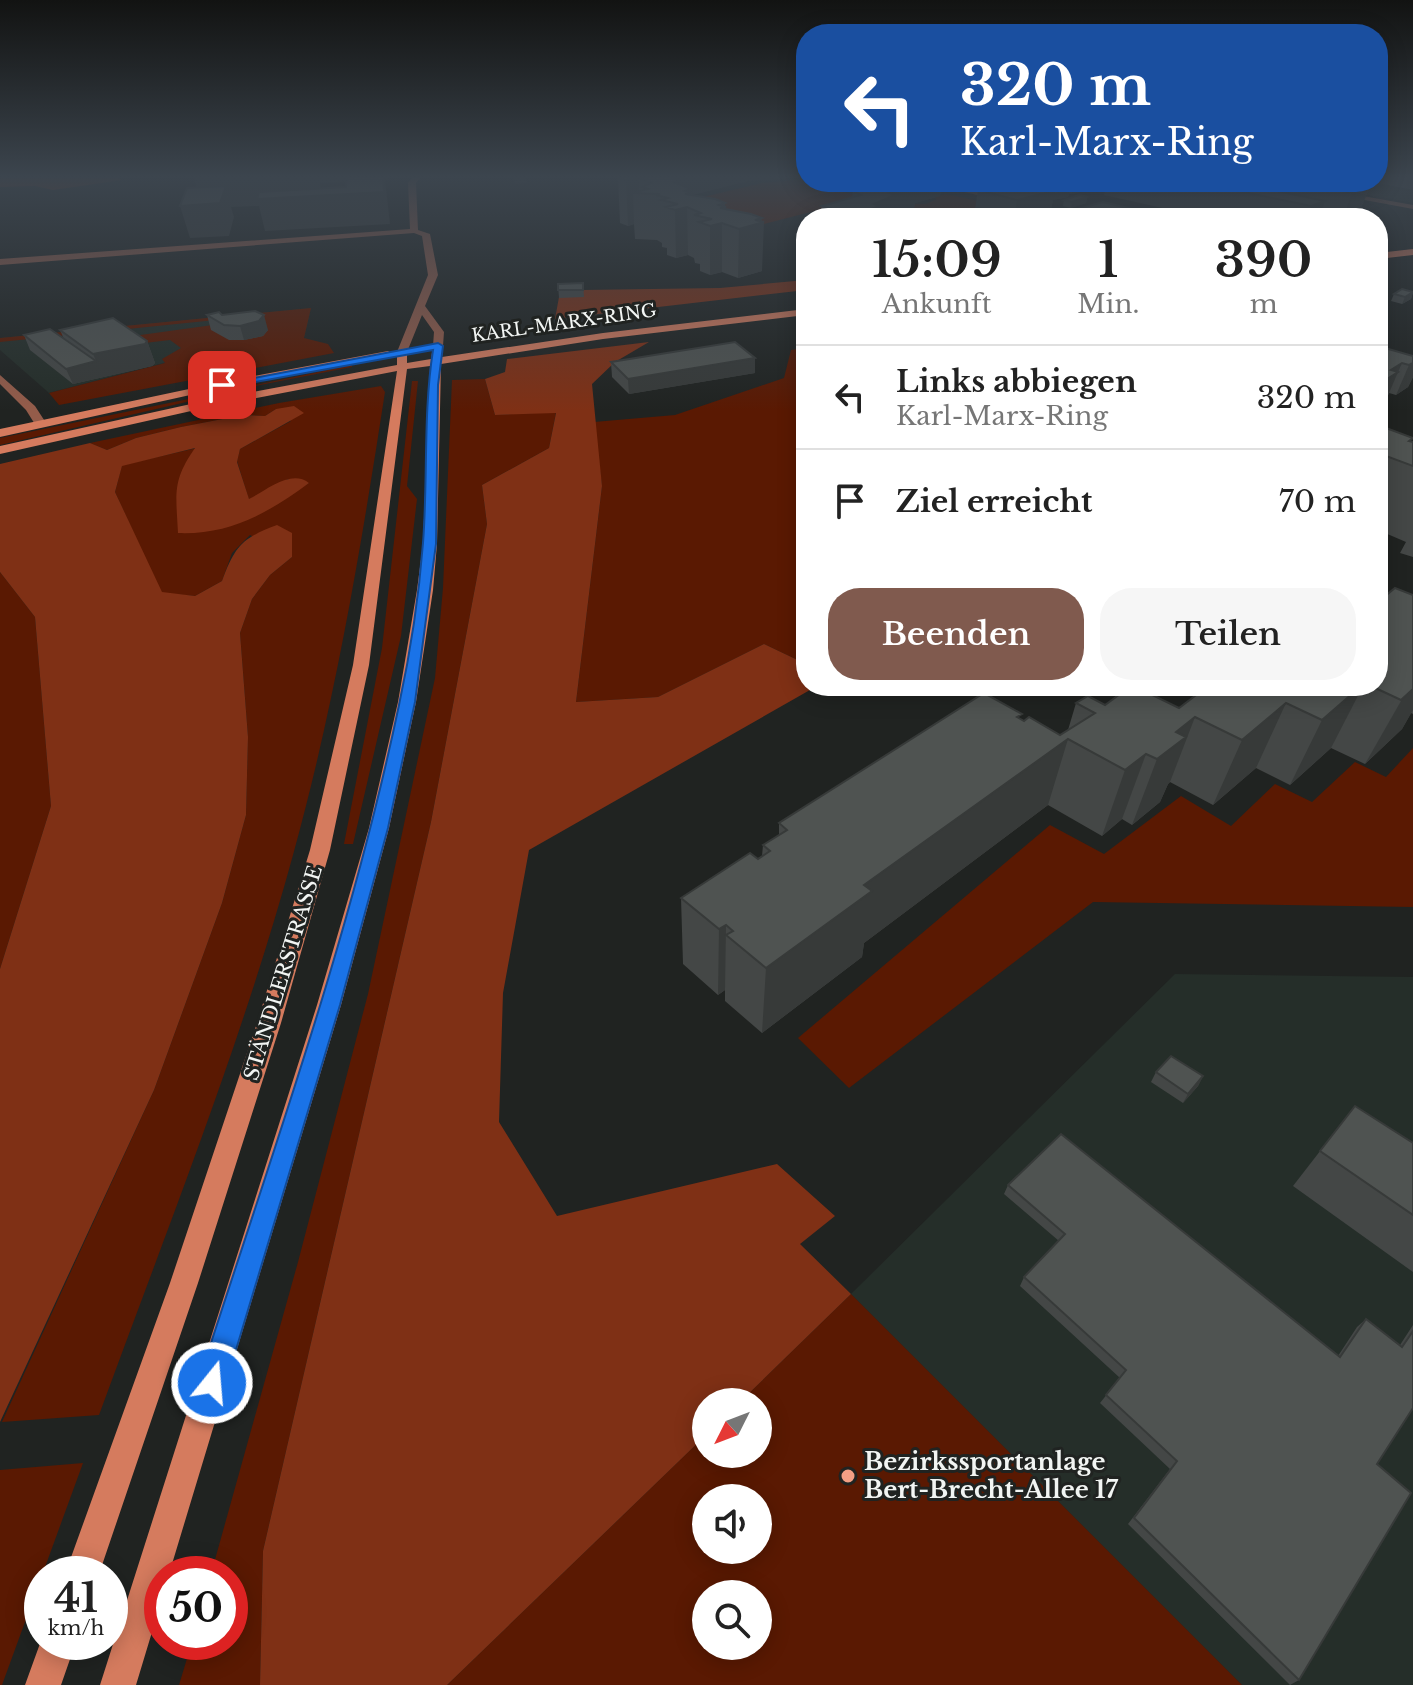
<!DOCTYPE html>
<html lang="de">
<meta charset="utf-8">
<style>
:root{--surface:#fff;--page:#f6f6f6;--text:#222;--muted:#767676;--line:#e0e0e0;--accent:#805a4e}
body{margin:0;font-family:"Libre Baskerville",serif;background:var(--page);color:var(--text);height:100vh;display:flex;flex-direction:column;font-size:30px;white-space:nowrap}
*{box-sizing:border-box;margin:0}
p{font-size:26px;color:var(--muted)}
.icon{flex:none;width:44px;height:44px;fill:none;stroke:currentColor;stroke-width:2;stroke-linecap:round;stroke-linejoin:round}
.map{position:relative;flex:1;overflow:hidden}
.side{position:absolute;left:796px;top:208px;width:592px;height:488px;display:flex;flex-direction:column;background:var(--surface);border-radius:32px;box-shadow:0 4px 20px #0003}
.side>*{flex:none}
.top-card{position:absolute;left:796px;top:24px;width:592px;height:168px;border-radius:32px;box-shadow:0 4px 20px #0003;background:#1a4fa0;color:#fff;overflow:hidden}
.needle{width:52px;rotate:228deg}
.controls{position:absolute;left:692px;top:1388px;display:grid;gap:16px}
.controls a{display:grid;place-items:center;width:80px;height:80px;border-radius:50%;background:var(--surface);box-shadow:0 4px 20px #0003;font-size:40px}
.speed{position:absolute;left:24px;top:1556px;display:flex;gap:16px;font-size:40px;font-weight:700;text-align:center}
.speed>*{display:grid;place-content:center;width:104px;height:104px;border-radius:50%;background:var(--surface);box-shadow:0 4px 20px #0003;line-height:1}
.speed small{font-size:20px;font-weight:400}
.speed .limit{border:12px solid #d22;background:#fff;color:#111}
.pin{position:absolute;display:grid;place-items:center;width:68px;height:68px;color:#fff;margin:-34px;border-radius:16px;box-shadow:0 4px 12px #0006}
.me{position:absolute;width:88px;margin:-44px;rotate:17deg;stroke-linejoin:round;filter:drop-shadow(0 0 6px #0008)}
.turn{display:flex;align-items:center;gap:28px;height:168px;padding:0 32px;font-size:36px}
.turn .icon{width:104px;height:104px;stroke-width:2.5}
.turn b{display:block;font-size:56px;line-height:68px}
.eta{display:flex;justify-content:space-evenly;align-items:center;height:136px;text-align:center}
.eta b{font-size:48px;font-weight:600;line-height:56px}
.cta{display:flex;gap:16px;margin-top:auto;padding:16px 32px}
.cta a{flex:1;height:92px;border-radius:32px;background:var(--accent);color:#fff;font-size:32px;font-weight:600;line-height:92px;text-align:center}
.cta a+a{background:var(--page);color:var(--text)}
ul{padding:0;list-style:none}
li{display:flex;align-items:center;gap:24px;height:104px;padding:0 32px;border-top:2px solid var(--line)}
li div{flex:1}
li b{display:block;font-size:30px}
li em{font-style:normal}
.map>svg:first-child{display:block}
.built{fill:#252e29}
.green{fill:#5a1902;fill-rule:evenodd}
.forest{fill:#7f3015}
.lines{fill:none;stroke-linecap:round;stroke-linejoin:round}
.street{fill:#945c4a;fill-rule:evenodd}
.secondary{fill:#d57b5e;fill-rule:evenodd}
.wall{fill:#444746}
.shaded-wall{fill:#373a39;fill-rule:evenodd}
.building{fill:#4f5351;stroke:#373a39;stroke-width:2}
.route{fill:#1a73e8;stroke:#114b97;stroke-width:2}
.poi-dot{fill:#f39f84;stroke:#202321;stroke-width:3}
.labels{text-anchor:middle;stroke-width:6;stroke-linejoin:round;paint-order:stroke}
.far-street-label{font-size:18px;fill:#f2f5f3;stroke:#202321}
.street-label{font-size:20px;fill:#f2f5f3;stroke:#202321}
.near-poi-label{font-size:24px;font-weight:bold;fill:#f2f5f3;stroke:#202321;text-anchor:start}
</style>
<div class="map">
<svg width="1413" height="1685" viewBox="0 0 1413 1685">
<rect width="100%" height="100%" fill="#202321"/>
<g class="built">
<path d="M1413,175v28l-111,-21h76z"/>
<path d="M311,308l-7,30 -83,10 -172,45 -49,-43v-12z"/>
<path d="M1175,974l238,3v708h-171l-391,-391z"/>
</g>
<g class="green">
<path d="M806,179v3h53l-26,7 32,9 -113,29 -78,-23 88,-21z"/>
<path d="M946,194l46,10 -50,14h-46l15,-14h15l11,-5 -3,-2z"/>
<path d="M311,308l-7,30 24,6 6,9 -275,52 -10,-12 116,-30 -3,-4 19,-11 -11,-8 -34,4 -10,-7 94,-13 25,-7 -245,25v-4z"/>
<path d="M806,348v316l-42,-20 -106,53 -82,5 26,-216 -8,-64 81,-7 109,-37 7,-28z"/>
<path d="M352,365v2l-92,18 -260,60v-7z"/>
<path d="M485,379l10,36 61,-3 -7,36 -67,37 5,39 -56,298 -168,729 -3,134h-81l13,-43h38v-68h-19l87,-312 70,-268 67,-316 8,-90 9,-208z"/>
<path d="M412,381h6l-11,105 10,13 -16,137 -48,208h-9l38,-196z"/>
<path d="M381,386l4,6c-24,156 -50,311 -92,463 -52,190 -126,374 -194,560l-97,7 152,-332 68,-187 24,-88 2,-78 -8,-104 12,-34 18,-24 22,-18 -42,-22 -18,18 -10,28 -27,15 -34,-3 -46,-101 7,-27 75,-17 52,71 60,-36 -21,-4 -39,21 -12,-39 3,-12 51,-28 -15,-12 -11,7 -22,-1 -62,12 -45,11 -29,12 -17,-7 189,-40z"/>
<path d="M0,572l35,45 16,189 -51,163z"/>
<path d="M1413,748v159l-320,-5 -244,186 -51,-50 252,-213 54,29 77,-58 50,30 44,-42 37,18 43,-40 31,15z"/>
<path d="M851,1294l391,391h-795l259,-250v19h52v-52h-18zM706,1498h52v52h-52zM706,1594h52v52h-52z"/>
<path d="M83,1463l-81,222h-2v-215z"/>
</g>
<g class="forest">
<path d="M0,175h37l-1,3 75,-3 11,5 -69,10 -18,-4 -35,1z"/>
<path d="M806,280v10l-251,29 4,-22h24v-7l137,-2z"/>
<path d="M649,342l-34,20 -23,22 10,102 -26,216 82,-5 106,-53 42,20v22h11l-288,164 -26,143 -4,129 58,94 220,-52 58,52 -35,28 51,50 -111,108h-34v33l-259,250h-187l3,-134 168,-729 56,-298 -5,-39 67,-37 7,-35 -61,2 -10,-36 20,-7 2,-13z"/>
<path d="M294,406l10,7 -64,36 -3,13 12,37c18,-9 42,-30 60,-16 -41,30 -79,52 -131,50 -2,-40 -6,-52 17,-85l-73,18 -7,26 47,100 33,4 27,-15c13,-35 20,-43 55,-56l15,8v24l-22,18 -18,24 -12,34 8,104 -2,78 -24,88 -68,187 -154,332v-453l51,-163 -16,-189 -35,-45v-108l90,-21 17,7 29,-12 45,-11 62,-12 22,1 11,-7z"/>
</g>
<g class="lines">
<g class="street">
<path d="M415,175h7l-6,8 2,47 12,4 8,41 -13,31 19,26 -1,14 -5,3 -5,-3 1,-14 -12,-17 -15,37 -5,3 -5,-3 31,-77 -6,-39 -8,-3 -414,32v-6l410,-30 -2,-46z"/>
<path d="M925,182h13l145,36h-14z"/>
<path d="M1335,191l78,14v4l-75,-14z"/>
<path d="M0,375l35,31 11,17 -2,3h-8l-10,-16 -26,-26z"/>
</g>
<g class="secondary">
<path d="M1413,249v6l-35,4v-6z"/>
<path d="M806,309v6l-203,24 -162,25 -4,180 -4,46 -17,112 -27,126 -48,177 -172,569h-7v25l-26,86h-36l217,-680 52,-177 29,-126 19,-112 6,-46 7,-178 -23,3 -38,296 -39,185 -49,173 -83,260 -99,291h-34l105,-291 87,-260 53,-173 43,-185 44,-294 -197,38 -200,45v-8l200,-44 197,-37v-13l5,-3 5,3v11l24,-4 2,-13 5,-3 5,3 -1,11 161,-24z"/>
<path d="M388,351l5,3 -1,2 -170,32 -222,49v-8l222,-47z"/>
<path d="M42,1638v4h34l-15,43h-36z"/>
</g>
</g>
<g class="wall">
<path d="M620,175h186v2l-59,4 -55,14 33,11 1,3 36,13v49l-24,7 -16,-6 -12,3 -10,-4v-7l-5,-1 -1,-5 -6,-3 -12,3 -9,-3v-7l-5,-1v-4l-5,-3 -22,-1 -1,-15 -6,2 -8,-3 -2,-45h2z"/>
<path d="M1378,175h35v15l-40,-8h5z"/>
<path d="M870,182h72l-2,14 -25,7 -1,5 -6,2v2l-10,6h-35l1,-6 -1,6h-41v-12l30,-8 1,-7 17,-6z"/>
<path d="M958,182h134l-1,7 -19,5h-3l-1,3 -15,3 -4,18h-99l25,-9 3,-19 6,-2z"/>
<path d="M1107,182h243l20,4 -9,22 -17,7 -23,-4 -2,7h-111l-104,-23z"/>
<path d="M1087,197l-1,6 -15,5 -8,-2 1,-6z"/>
<path d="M1067,212l81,6h-82z"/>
<path d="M583,283l1,14 -25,1 -1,-14z"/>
<path d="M1413,292l-2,7 -9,5 -11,-3 3,-7z"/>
<path d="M207,315h15l46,15 -5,6 -19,4h-15l-18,-10z"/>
<path d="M60,330l87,11 8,22 -3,3 -79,18 -43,-34 -6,-15 40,4z"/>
<path d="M1378,346l35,10v21l-5,10 -12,8 -7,-2 -4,9 -7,4z"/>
<path d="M755,358v15l-126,21 -17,-17 -1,-15z"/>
<path d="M1378,425l35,17v115l-13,-4 6,-11 -28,-12z"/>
<path d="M1413,595v119l-2,-1 -9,16 -37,35 -34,-16 -41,37 -34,-17 -43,37 -43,-23 -2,2 -8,18 -28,23 -10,-6 -20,17 -54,-31 -184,138 -2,14 -100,76 -37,-32v-11l-7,5 -35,-31 -2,-66 81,-42 1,-11 16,-10v-12l242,-104 39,16 8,-5 8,-27 29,2 13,-10 -19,-1 -3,-8h59l-2,9 26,13 78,-19 4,-3h117v-84z"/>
<path d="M1156,1072l47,4 -5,10 -15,17 -32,-21z"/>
<path d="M1355,1106l58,37v129l-120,-86z"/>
<path d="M1008,1185l330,171 19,-29 9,-8 34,26 13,-20v83l-36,56 -78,216 -9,5 -162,-161 42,-55 -70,-66 20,-25 -100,-92 4,-9 35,-36 -55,-47z"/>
</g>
<g class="shaded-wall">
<path d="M206,175h180l1,4h-2l5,45 -125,7 -6,-25 -28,1 3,10 -5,19 -39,2 -10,-32 21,-2 -7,-26zM383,179l-61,17 -2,-13z"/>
<path d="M641,175h165v2l-59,4 -55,14 -5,12 1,48 -12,3 -1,-48 3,-6 -10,-6z"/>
<path d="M526,177l1,6 -12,1 -1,-6z"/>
<path d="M639,178v15h-6l1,31 -6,2 -2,-46z"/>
<path d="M907,182h35l-2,14 -25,7 -1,5 -6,2v2l-10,6h-35l1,-6z"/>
<path d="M1074,182h18l-1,7 -19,5z"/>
<path d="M1370,186l-9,22 -17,7 8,-22z"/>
<path d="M1054,191h15l-1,6 -15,3 -4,18h-35l3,-18z"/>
<path d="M1087,197l-1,6 -15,5 1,-6z"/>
<path d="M1325,201l-6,17h-12l4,-12z"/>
<path d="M725,203v4h1v17l-4,-1v49l-12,3v-49l9,-21z"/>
<path d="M1149,213l-1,5h-14z"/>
<path d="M762,218l-1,5 3,-1 -2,49 -24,7 1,-49 16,-9z"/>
<path d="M1413,292l-2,7 -9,5 3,-7z"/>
<path d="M264,315l4,15 -5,6 -19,4 -4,-14z"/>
<path d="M147,341l8,22 -3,3 -79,18 -7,-15 30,-8 -3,-7z"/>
<path d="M755,358v15l-126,21 -1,-15z"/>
<path d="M1402,363l-17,39 -7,4v-8l13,-28z"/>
<path d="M1413,363v14l-5,10 -12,8 13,-30z"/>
<path d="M1413,680v30l-11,19 -37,35z"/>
<path d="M1361,686h2l-32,62 -41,37 32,-65z"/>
<path d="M1286,703l-30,65 -43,37 29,-65z"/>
<path d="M1195,717l-25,65 -2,2 -8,18 -28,23 25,-66 19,-27z"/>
<path d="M1068,739l-20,66 -184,138 -2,14 -100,76 4,-65 98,-83z"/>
<path d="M1146,754l-24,65 -20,17 23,-66z"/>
<path d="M726,925l-1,65 -7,5 1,-66z"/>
<path d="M1203,1076l-5,10 -15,17 5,-9z"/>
</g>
<g class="building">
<path d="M195,175h58l-59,3z"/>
<path d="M347,175h36l1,17 -127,7 2,-7 87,-5z"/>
<path d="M512,175h13l1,2 -12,1z"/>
<path d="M630,175h43l-4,1 10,5 -5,1 17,7 -6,2 7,2 -7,1 30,5 10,4 -6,2 7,2 -6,1 31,6 11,4 -7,2 9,2 -25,7 -17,-6 -12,3 -11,-4 13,-3 -18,-4 7,-2 -14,-6 -12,3 -9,-3 12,-3 -17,-4 7,-2 -12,-3 4,-1 -27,-1 15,-4 -6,-2 9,-4 -12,-5 -13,2 -8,-2z"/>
<path d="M879,182h31l-14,7 5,2 -11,2 5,2 -21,9 5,2 -15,6 -17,1 -25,-7 39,-11 -8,-4z"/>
<path d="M984,182h19l-8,3z"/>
<path d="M1003,182h11l40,9 -37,9 -39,-10z"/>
<path d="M1014,182h14l41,9 -15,3v-3z"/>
<path d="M1194,182h41l90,19 -14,5z"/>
<path d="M1299,182h51l20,4 -18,7z"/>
<path d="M226,186l-6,17 -40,3 7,-18z"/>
<path d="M1079,195l8,2 -15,5 -8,-2z"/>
<path d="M1103,202l46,11 -15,5h-46l-21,-6z"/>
<path d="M978,208l39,10h-67z"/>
<path d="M583,283v7h-25v-6z"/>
<path d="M1402,289l11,3 -8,5 -11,-3z"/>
<path d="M255,311l9,4 -5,6 -19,5 -16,-1 -17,-10 12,-3 3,3z"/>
<path d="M113,318l34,23 -2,3 -52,10 -33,-24z"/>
<path d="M50,329l46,32 -30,8 -42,-34z"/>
<path d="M735,342l20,16 -127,21 -17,-17z"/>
<path d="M1378,346l35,10v7l-4,2 -7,-2 -11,7 7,2 -11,7 -9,-3z"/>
<path d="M1378,425l35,13 -4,3 4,1v24l-35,-13z"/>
<path d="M1395,588l18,7v94l-12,11 -30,-14h7v-70l7,-5 -7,-3v-6z"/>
<path d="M1131,686h3l45,22 29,-22h42l7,3 4,-3h100l-39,34 -36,-17 -44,37 -47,-23 -19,15 10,5 -29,22 -11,-5 -21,16 -57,-31 -204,146 8,6 -106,77 -40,-33 7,-4 -7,-6 -7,4 -38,-31 69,-45 8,6 12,-8 -7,-6 24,-15 -8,-7 205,-130 38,21 -5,3 7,4 5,-4 31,18 35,-22 -19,-10 12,-7 17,9z"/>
<path d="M1171,1056l32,20 -15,18 -32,-22z"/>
<path d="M1355,1106l58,37v72l-93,-64z"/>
<path d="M1061,1134l279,223 26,-38 36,28 11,-16v77l-36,56 34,29 -112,187 -165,-162 43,-57 -71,-66 20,-25 -102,-93 41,-43 -57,-49z"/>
</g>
<linearGradient id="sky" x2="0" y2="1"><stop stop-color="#121312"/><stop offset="0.43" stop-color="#3c454e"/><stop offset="1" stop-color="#3c454e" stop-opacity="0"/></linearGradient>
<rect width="1413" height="411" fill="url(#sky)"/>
<path class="route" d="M438,343l5,3 -5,39 -2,159 -21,158 -27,126 -48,177 -114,378 -4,10 -10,4 -10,-4 -4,-10c72,-224 153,-448 201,-678 11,-51 20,-110 24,-162 5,-64 0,-129 10,-193l-211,38 -5,-3z"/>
<circle class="poi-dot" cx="848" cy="1476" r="8"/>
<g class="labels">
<g class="far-street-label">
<text transform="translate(564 323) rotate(-8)" y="6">KARL-MARX-RING</text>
</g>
<g class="street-label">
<text transform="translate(283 973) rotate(-73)" y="7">STÄNDLERSTRASSE</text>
</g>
<g class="near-poi-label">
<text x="864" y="1470">Bezirkssportanlage<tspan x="864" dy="28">Bert-Brecht-Allee 17</tspan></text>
</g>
</g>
</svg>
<div class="controls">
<a><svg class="needle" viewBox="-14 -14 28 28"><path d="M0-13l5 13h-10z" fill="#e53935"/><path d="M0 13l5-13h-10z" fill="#767676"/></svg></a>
<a><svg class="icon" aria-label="sound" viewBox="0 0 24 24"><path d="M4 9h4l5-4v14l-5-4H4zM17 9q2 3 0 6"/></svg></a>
<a><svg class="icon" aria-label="search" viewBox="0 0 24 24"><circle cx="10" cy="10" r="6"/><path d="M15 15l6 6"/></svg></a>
</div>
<div class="speed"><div>41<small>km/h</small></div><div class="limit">50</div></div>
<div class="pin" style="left:222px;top:385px;background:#d93025"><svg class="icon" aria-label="arrive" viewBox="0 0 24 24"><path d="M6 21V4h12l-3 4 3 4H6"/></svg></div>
<svg class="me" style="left:212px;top:1383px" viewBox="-20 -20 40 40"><circle r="17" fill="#1a73e8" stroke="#fff" stroke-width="3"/><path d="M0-11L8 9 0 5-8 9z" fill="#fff"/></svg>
<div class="top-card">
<div class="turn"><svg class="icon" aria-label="left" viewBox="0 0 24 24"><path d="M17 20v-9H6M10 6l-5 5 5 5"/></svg><div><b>320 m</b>Karl-Marx-Ring</div></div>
</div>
<section class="side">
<div class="eta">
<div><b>15:09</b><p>Ankunft</p></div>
<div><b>1</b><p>Min.</p></div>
<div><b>390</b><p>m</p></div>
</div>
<ul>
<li><svg class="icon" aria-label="left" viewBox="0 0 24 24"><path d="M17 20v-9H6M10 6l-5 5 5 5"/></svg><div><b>Links abbiegen</b><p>Karl-Marx-Ring</p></div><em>320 m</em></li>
<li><svg class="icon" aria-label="arrive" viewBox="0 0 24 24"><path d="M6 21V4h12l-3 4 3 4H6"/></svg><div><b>Ziel erreicht</b></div><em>70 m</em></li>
</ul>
<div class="cta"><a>Beenden</a><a>Teilen</a></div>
</section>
</div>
